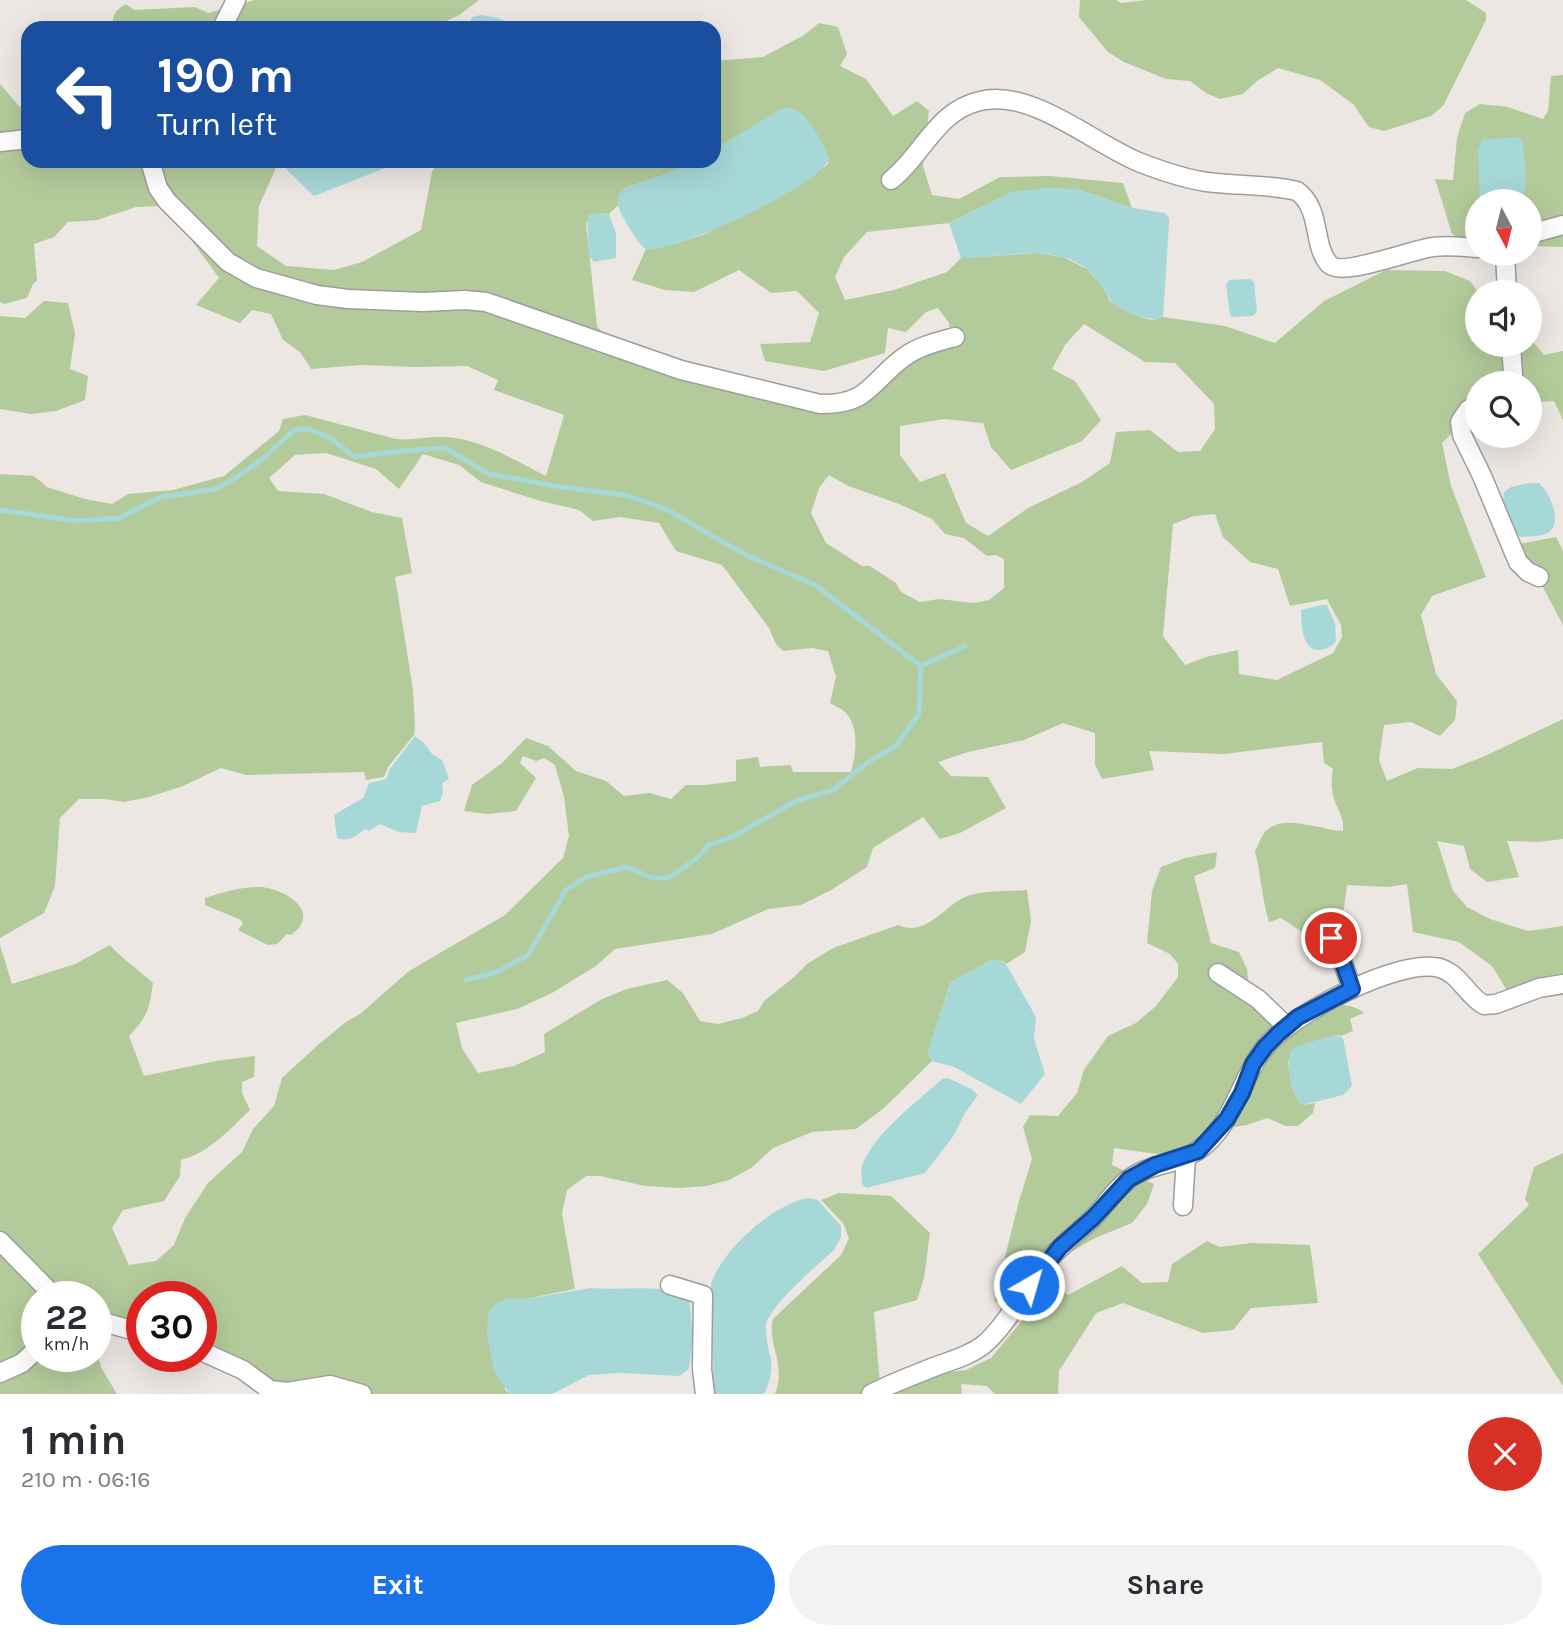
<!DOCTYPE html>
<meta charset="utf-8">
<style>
:root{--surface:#fff;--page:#f2f2f3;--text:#2b2b33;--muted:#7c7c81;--accent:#1a73e8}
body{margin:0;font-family:Karla,sans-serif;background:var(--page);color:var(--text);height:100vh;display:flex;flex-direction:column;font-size:26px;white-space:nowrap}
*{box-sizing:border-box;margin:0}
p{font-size:23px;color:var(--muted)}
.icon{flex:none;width:38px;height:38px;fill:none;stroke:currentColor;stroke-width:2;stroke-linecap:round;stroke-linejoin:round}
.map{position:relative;height:1394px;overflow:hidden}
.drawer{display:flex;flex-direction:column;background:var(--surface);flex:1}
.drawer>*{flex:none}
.hud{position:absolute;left:21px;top:21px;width:700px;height:147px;border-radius:21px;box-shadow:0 7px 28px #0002;background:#1a4fa0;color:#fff;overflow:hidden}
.needle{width:46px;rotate:173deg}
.buttons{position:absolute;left:1465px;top:189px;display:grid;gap:14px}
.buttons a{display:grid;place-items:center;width:77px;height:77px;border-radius:50%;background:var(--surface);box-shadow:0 7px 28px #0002;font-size:35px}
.speed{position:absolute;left:21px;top:1281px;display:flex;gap:14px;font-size:35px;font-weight:700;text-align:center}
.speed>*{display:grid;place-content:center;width:91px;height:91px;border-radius:50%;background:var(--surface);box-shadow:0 7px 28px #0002;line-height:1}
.speed small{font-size:18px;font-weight:400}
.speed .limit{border:10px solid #d22;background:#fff;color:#111}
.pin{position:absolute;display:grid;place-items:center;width:60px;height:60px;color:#fff;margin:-30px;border:4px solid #fff;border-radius:50%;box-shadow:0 2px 7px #0007}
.me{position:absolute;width:77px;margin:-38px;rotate:38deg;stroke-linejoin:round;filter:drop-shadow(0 0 5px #0008)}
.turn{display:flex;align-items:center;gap:24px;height:147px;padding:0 21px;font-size:32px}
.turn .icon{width:91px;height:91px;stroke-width:2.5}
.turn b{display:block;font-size:49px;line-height:60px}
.round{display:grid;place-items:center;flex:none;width:74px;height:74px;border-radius:37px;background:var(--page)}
.overview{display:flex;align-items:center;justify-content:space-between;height:119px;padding:0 21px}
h1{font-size:42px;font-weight:700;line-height:52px}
.action{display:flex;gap:14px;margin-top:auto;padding:14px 21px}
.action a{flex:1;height:80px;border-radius:42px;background:var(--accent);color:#fff;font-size:28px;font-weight:700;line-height:80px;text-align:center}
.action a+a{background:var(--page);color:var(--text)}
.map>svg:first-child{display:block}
.forest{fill:#b3ca9a;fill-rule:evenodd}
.water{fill:#a6d8d7}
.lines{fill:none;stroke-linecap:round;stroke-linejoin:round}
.stream{stroke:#a6d8d7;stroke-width:5}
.minor-casing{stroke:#9d9d9d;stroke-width:21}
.minor{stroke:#fff;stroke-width:18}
.route-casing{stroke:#114b97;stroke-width:18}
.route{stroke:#1a73e8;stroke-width:12}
</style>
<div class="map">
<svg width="1563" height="1394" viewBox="0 0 1563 1394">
<rect width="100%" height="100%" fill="#ede7e3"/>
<g class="forest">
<path d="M255,0h224l-21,16 -29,12h-316c-1,-13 2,-18 13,-24l8,6 61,-3 13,6z"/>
<path d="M1080,0h36l5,3 26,-3h319l20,13v7l-43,86 -12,10 -47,15 -15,-4 -16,-23 -33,-24 -42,-12 -21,13 -14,13 -23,5 -14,-6 -16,-12 -24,-2 -42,-17 -16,-10 -29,-35z"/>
<path d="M819,23l19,4 9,27 -7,12 26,13 27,37 24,-15 12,10 -6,55 9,29 27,4 41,-22 50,-1 73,7 9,25 -55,-19 -65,3 -63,31 -82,9 -23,25 -9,20 10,23 49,-10 53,-18 14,-14 77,-5 25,4 24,12 16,18 7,14 33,17 9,2 11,-3 62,9 50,17 49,-42 62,-31 59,1 25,10 8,11 -1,53h53v-7l14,17 19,-4v69l-9,-19 -24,2v-20h-53v48l-5,7 -20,-5 -10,10 9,43 35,91 -54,19 -11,19 15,59 21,27 -2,19 -15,16 -29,-14 -27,3 -5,35 8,21 31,-13 34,1 33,-13 78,-37v120l-25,3 -31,-1 12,36 -32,5 -17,-13 -6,-23 -27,-5 16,50 14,16 23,12 38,12 35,-5v52l-55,14 -16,-26 -33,-24 -46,-10 -6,-48 -19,3 -41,-2 -7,54 -31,12 -7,-19 -21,-14 -12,4c-7,-23 -8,-47 -14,-71 3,-5 6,-15 11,-20 18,-18 53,-1 77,0 1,-12 -3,-17 -7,-27 -5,-11 -5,-24 -3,-35l-9,-6 -2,-21 -98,12 -75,-3 5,19 -52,9 -7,-14v-32l-32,-10 -39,17 -56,12 -30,10 13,14 37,1 18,31 -46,25 -20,6 -17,-22 -50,31 -6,19 -36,23 -30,15 -33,4 -56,25 -97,15 -19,17 -44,27 -35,16 -61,14 6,25 16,25 36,-7 31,-14 -1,-18 58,-35 25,-10 40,-9 16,13 17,28 18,3 24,-6 16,-7 6,-10 29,-23 14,-14 26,-16 65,-23c25,12 44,-15 63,-26 19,-10 45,-7 66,-9l4,31 -6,31 -19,12 -3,-3 -12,-1 -41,23 -22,70 4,8 -48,47 -28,21 -44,3 -39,16 -22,20 -22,12 -22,6 -27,2 -35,-2 -45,-10h-14l-19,14 -5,23 13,76 -51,10h-18l-1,91 5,4h-236l-73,-48v-49h-59v27l-35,-9 -11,24v-42h-59v59h59v-5l6,18 15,25h-117v-449l12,39 63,-20 35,-19c13,15 28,24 43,38 -4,27 -5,33 -24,53l15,40 72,-15 39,-5 -1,21 -12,5v11l8,17c-21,20 -40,42 -69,50l-1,16 -16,25 -41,9 -11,18 17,37 27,-4 18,-16 11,-27 23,-35 34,-31 11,-23 21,-23 8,-28 37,-34 27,-22 14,-8 49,-43 96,-56 58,-57 6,-22 -5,-39 -9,-32 -11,-7 -8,3 -13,-5 -3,7 16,15 -20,33 -28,3 -24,-3 8,-26 30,-22 24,-25 22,8 28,25 30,10 18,15 26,-3 21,6 15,-14h19l31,-4v-21l22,-3 2,10 31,-2 2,7h58c5,-18 9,-45 -6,-60 -4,-4 -11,-6 -15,-9l6,-26 -8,-26 -16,-3 -29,3 -7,-7 -7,-16 -47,-63 -46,-14 -17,-28 -39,-6 -27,4 -14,-11 -42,-10 -56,-18 -22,-17 -36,-11 -24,35 -23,-20 -50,-16 -31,2 -26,23 9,13 46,3 48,18 30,6 10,55 -17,4 18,113 2,37 -1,8 -26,32 -4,10 -18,3 -2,-8 -118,3 -25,-7 -38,18 -34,11 -25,5 -20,-3h-25l-19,19 -5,68 -11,27 -44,25v-464l34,2 13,11 38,12 27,5 16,-10 45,-4 51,-14 55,-45 4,-12 22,-4 91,24c16,2 32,-3 49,-2 36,2 69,23 101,39l18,-61 -70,-25 4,-10 -31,-14 -51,1 -55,-2 -50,4 -11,-17 -17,-12 -12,-26 -19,-4 -12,13 -44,-18 23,-27 -37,-51 -22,-21 -24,1 -39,13 -29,2 -14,15 -20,7 3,37 -4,3 -6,14 -23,6 -4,-2v-218l19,22 9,3v52h251l-20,45 -2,40 29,20 48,4 28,-8 59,-32 11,-58 6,-11h254l-20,11 -45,15 -8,7 -1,11 -9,9 -9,-1 -14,10 11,103 14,17 194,63 62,-11 63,-45 22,-8 -3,-19 -11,-15 -12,4 -20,20 -18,-4 -3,25 -61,18 -59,-10 -5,-17 50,-2 9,-29 -22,-22 -26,2 -32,-23 -45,22 -29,-2 -33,-10 14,-31 29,-5 30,-10 98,-51 25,-19 -1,-10 -10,-19 -72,-3 -31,17v-88l49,-4 41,-22zM1084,324l61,38 30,1 39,41 1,25 -15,22 -22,1 -28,-22 -34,2 -6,31 -28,19 -54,26 -40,28 -22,-13 -21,-50 -25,9 -20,-27v-29l44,-7 39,4 8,24 20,23 71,-29 19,-21 -26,-39 -23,-12 13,-24zM829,475l19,11 51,18 33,15 13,15 19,4 23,18 9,-1 8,4v29l-15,12 -15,3 -35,-4 -19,3 -19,-10 -5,-9 -26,-17h-8l-36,-23 -15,-30 8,-25zM1215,514l8,23 27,25 28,7 12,37 37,-7 14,26 1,12 -9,16 -56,27 -38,-6 -1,-24 -32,7 -21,8 -22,-29 10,-112 21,-8z"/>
<path d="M1563,75v172l-33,-1v-45h-53v47l-25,-14 -17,-55 18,1 4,-42 8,-25 15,-9 28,3 35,12 5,-8 3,-35z"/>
<path d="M44,301l24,2 7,30 -5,36 18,7 -3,24 -29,11 -25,3 -31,-5v-93l25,2z"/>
<path d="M1556,537l7,14v74l-43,-81z"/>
<path d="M1217,852l-2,16 -21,8 17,67 28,9 8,17 3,29 26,23c26,-8 64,-27 88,-8l-14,6 3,12 -12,5 -6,-1 -47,26c2,14 3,35 15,44l12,-2 -2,10 -15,13h-12l-19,-8 -20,7 -37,6 -16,17 -23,8 -57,-8 -2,17 42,19 -7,20 -15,19 -39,16 -44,26 2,16 17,14 54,-29 20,17 26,-1 4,-18 35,-23 13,6 32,-4 58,2 8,58 -67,5 -18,22 -30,3 -80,-30 -27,10 -37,58 -1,23h-63l-8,-8 -26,-2 1,10h-67l1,-4 45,-17 25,-3 25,-12 30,-36 -1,-16 -26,-5 25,-100 13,-42 -9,-32 7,-12 28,1 19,-23 7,-23 24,-34 28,-13 20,-17 22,-29v-13l-8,-10 -23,-11 5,-52 9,-24 24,-9z"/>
<path d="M261,887c24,2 62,25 30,48l-4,-1 -10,10 -9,1 -30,-15 5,-6 -2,-4 -36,-15v-7c19,-6 35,-11 56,-11z"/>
<path d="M1563,1153v233l-85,-132 51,-49 -4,-6 9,-32z"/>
<path d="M839,1193l52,3 39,37 -6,45 -7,22 -43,12 6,73 -21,9h-84c12,-29 -9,-52 -2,-75l68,-64 8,-17 -6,-15 -22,-23z"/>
</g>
<g class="water">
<path d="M481,15l17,3 22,10h-52l4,-11z"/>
<path d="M785,107c21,1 37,34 44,51 -4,25 -155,96 -183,91 -6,-1 -27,-37 -28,-44 -1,-4 1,-7 1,-11l8,-7 45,-15 20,-11h22v-12z"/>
<path d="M1520,137l3,6c1,18 8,43 -4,58h-39l-2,-51 4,-10z"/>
<path d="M288,161h115l-89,35 -28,-27z"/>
<path d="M1045,188l32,1 55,19 33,5 4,5v6l-6,93c-14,6 -44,-5 -53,-18 -8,-10 -12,-21 -23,-30 -36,-27 -85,-11 -126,-11l-12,-35 63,-31z"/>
<path d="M600,213l9,1 7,19v25l-22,4 -5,-7 -2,-40z"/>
<path d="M1250,279l4,3 3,29 -4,5 -19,1 -4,-2 -4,-30 3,-5z"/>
<path d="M1529,483h10c12,11 24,40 9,50 -9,4 -19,3 -28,4 -11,-11 -19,-31 -16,-45l7,-5z"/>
<path d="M1321,605h6l8,19 1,17c-4,5 -8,8 -15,9 -19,2 -19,-24 -20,-37v-3z"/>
<path d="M415,736l9,7 8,11 10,6 7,19 -7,4 1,9 -3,9 -18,5 -6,27 -18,-1 -18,-8 -11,7 -4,-2c-9,7 -17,14 -28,9l-3,-23 29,-17 6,-15 17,-4 4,-10z"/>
<path d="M991,960h9l6,4 30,53 -2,22 11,35 -24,30 -67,-37 -22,-6 -4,-8 22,-70z"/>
<path d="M1335,1035l8,3 9,48 -9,9 -40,10c-13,-10 -16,-38 -13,-54l7,-5z"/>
<path d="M948,1078l23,11 7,6 -13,18 -11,22 -29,38 -59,15 -4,-4c0,-7 -2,-15 1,-21 14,-32 54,-61 79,-84z"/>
<path d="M809,1198l9,2 23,26v11l-7,13c-15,14 -67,57 -68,76 -1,29 14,35 -2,68h-50c-3,-10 0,-22 -1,-33 -1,-24 -8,-52 -2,-76 8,-33 64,-83 98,-87z"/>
<path d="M591,1288c32,3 69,-5 98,9l4,41 -4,31 -10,7 -60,-3 -30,2 -37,19h-42l-16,-23 -7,-37 1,-21 9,-10 9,-4h18z"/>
</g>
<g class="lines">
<g class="stream">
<path d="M0,510l77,11 42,-3 42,-21 55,-8 21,-12 28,-20 29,-27 14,-1 22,9 25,19 47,-6 43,-3 44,26 66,12 70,9 41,14 78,45 71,31 106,81"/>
<path d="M466,980l31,-8 31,-17 38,-65 20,-13 41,-10 25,11h16l28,-19 13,-14 25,-9 62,-35 37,-11 34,-27 29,-17 23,-32 2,-48 44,-20"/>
</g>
<defs>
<g id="minor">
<path d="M222,28l14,-28"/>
<path d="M0,142l28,-3"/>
<path d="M150,161l8,27 9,13 61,61 28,16 61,17 31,4 75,3 42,-2 21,2 195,68 139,34c49,1 50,-22 84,-47 15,-11 33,-15 51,-20"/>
<path d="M891,180c32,-25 45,-69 89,-79 52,-13 115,44 161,62 21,8 44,16 66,19 30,4 61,2 90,9 25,18 15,54 32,73 12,14 84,-15 104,-17 15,-2 30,0 44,1"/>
<path d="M1530,234l33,-9"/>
<path d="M1505,254l2,38"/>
<path d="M1509,383l4,-9 -2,-29"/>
<path d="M1477,404l-9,6 -8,12 2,13 20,41 36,86 10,10 11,5"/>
<path d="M1331,938l10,19 11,32"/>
<path d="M1218,973l40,26 29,28"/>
<path d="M1183,1206l3,-50"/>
<path d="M0,1241l55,56"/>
<path d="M670,1285l33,10 -1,74 3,25"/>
<path d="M96,1320l46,13"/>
<path d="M201,1351l42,19 27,20 17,2 43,-7 32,9"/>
<path d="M0,1373l22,-10 15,-14"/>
<path d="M871,1394c17,-9 35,-16 53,-23 20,-9 40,-12 58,-25 20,-15 43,-55 58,-76 15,-21 35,-34 53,-52 12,-12 21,-28 36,-39 21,-16 48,-14 68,-28 36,-24 42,-69 66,-101 24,-34 136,-93 177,-82 20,6 27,28 44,37l12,-1 43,-16 24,-4"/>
</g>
</defs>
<use href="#minor" class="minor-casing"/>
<use href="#minor" class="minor"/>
</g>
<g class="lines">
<defs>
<path id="route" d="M1029,1285l31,-38 33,-29 36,-39 26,-14 43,-14 29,-32 15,-26 11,-29 12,-17 14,-14 19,-16 54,-28 -11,-32 -10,-19"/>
</defs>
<use href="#route" class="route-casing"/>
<use href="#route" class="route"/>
</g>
</svg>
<div class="buttons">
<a><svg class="needle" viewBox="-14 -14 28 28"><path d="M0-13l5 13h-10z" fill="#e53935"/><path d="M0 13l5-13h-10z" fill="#7c7c81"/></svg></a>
<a><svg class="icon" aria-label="sound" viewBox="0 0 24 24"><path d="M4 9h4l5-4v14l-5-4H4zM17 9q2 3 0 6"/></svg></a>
<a><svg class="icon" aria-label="search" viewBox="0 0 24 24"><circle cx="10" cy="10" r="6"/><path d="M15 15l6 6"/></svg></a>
</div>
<div class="speed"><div>22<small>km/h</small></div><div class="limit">30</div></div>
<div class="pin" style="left:1331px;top:938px;background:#d93025"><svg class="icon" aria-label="arrive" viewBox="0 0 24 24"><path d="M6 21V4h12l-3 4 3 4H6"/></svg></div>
<svg class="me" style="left:1029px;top:1285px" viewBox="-20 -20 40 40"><circle r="17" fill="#1a73e8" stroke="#fff" stroke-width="3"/><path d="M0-11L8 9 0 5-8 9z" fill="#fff"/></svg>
<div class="hud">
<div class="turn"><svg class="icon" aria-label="left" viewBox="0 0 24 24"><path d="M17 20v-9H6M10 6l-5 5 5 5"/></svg><div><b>190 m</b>Turn left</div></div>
</div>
</div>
<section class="drawer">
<div class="overview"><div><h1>1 min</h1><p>210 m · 06:16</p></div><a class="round" style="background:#d93025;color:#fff"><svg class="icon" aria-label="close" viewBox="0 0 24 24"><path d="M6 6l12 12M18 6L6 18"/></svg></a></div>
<div class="action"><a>Exit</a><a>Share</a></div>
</section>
